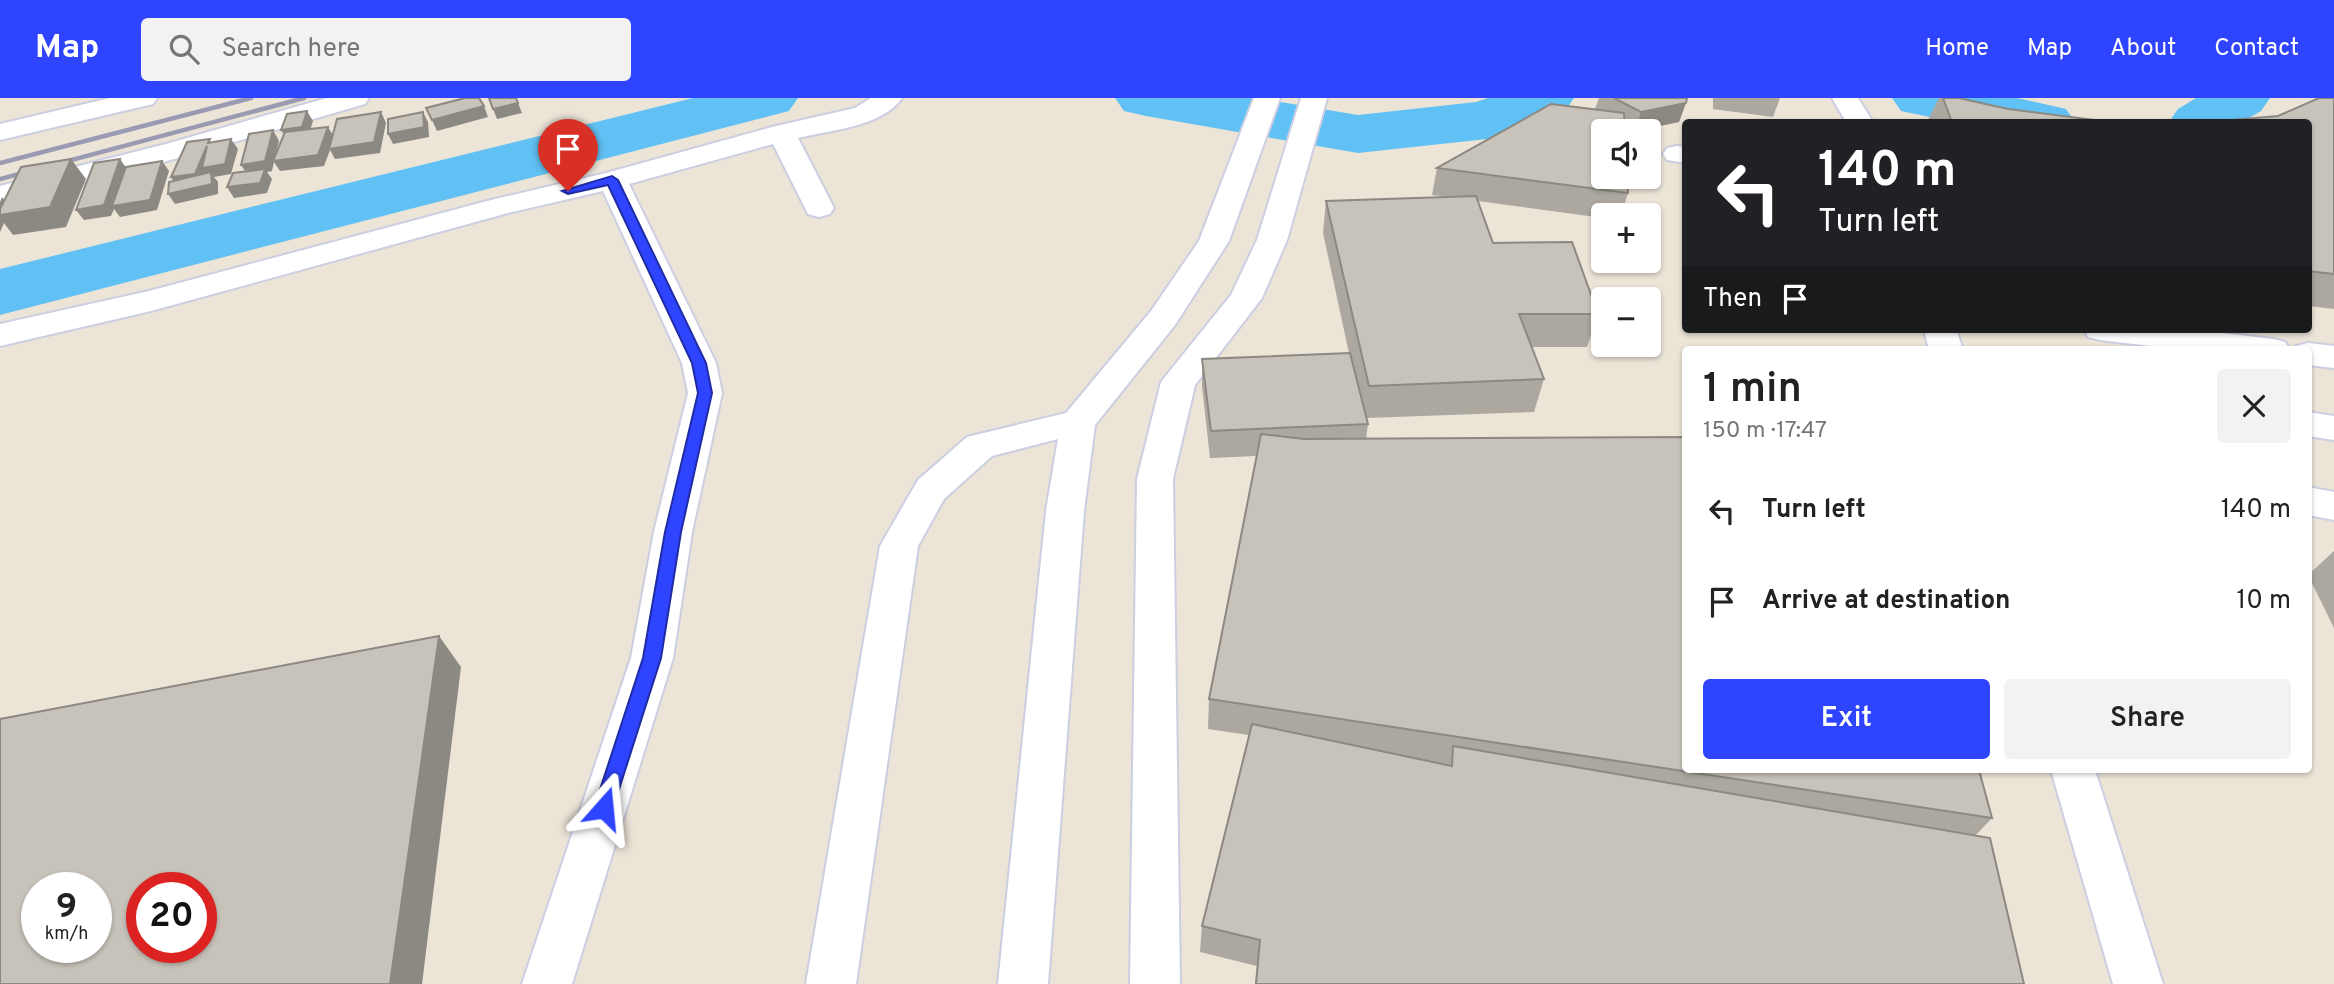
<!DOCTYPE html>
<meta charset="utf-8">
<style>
:root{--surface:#fff;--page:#f2f2f2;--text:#222;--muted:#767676;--accent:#2f44ff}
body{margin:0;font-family:Overpass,sans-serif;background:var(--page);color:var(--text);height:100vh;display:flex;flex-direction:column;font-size:26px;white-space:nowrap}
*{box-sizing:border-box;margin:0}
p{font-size:23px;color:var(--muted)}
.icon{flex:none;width:38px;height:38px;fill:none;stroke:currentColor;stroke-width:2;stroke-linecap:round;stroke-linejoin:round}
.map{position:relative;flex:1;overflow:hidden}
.sheet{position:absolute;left:1682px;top:248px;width:630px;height:427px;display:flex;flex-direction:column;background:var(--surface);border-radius:7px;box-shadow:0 2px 5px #0004}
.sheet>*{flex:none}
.hud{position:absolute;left:1682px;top:21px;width:630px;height:214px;border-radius:7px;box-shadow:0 2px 5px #0004;background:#202124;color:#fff;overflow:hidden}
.fabs{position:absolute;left:1591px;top:21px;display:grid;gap:14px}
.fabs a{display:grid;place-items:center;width:70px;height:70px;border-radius:7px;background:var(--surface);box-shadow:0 2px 5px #0004;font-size:35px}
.speed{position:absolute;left:21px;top:774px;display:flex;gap:14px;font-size:35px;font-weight:700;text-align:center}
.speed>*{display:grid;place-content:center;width:91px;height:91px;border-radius:50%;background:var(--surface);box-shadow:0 2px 5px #0004;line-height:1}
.speed small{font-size:18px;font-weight:400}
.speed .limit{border:10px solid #d22;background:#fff;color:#111}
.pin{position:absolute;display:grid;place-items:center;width:60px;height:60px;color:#fff;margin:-72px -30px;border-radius:50% 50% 50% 0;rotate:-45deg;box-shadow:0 0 7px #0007}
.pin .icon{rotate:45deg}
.me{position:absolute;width:77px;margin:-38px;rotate:18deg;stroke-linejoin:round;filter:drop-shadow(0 0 5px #0008)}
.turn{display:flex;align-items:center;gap:24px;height:147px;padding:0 21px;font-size:32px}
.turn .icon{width:91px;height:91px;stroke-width:2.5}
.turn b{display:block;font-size:49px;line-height:60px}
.then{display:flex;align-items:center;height:66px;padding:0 21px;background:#0003;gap:14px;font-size:26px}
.round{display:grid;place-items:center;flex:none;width:74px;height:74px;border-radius:7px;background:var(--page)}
.head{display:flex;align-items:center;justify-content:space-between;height:119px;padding:0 21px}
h1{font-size:42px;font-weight:600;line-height:52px}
.action{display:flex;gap:14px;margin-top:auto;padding:14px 21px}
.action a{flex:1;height:80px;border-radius:7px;background:var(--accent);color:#fff;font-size:28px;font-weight:600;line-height:80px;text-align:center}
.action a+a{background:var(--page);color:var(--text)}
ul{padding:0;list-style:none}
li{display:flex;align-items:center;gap:21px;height:91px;padding:0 21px}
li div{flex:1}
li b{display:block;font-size:26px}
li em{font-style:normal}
header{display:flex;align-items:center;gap:42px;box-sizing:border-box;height:98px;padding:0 35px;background:var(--accent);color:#fff}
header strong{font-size:33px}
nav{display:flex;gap:38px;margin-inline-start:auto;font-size:24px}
.search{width:490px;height:63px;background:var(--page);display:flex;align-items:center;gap:18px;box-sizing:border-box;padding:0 24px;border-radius:7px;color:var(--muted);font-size:26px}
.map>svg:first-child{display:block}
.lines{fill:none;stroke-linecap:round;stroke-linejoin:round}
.river{fill:#62c1f4;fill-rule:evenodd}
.minor-casing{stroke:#cccee1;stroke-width:4}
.minor{fill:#fff;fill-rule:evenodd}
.rail{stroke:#9a9bb3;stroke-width:4.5}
.wall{fill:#aca8a0}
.shaded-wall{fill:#8c8882}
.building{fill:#c8c3ba;stroke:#8c8882;stroke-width:2;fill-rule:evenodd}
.route{fill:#2f44ff;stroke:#1f2ca6;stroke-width:2}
</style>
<header>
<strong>Map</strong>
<div class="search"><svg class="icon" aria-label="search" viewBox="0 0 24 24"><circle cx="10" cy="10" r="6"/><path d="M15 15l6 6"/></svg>Search here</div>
<nav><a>Home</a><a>Map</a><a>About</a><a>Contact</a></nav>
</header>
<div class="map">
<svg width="2334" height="886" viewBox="0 0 2334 886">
<rect width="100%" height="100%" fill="#ebe4d7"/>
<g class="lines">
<g class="river">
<path d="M693,0h105l-9,13 -789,204v-46z"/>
<path d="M1115,0h141l102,17 118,-13 12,-4h86l-9,13 -56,22 -22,6 -129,14 -212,-37 -22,-5z"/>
<path d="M1892,0h125l49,11 9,13h-121l-53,-11z"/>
<path d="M2196,0h74l-9,13 -19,11h-73l9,-13z"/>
</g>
<defs>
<g id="minor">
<path d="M110,0h47l-4,6 -153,36v-16z"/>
<path d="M327,0h42l-4,6 -179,52 -186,48v-18l166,-42z"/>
<path d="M871,0h31c-20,29 -72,32 -104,40l36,70 -4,6 -11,3 -11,-3 -35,-70 -144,40 87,179 6,30 -30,139 -19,126 -101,326h-50l109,-326 23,-126 34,-139 -6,-30 -79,-172 -95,22 -357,98 -151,35v-22l149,-33 342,-91 115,-27 166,-46 83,-19z"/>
<path d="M1254,0h26l-51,143 -54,84 -80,100 -11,86 -36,473h-50l48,-473 12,-72 -66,17 -48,43 -26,47 -62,438h-50l74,-438 38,-66 49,-43 99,-24 85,-102 48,-70z"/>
<path d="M1301,0h26l-40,142 -25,58 -67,87 -22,94 7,505h-50l7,-505 24,-97 70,-87 26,-55z"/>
<path d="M1832,0h26l15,24h-27z"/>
<path d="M1677,48l8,1v16l-18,-3 -4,-6 4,-6z"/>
<path d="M1924,231h32l7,21h-34z"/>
<path d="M2084,231h105l84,10 12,3 5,8h-106l-84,-10 -12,-3z"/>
<path d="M2308,245l26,3v22l-26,-3v-15h-14l2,-4z"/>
<path d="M2308,314l26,4v24l-26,-4z"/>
<path d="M2308,389l26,5v28l-26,-5z"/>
<path d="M2051,672h44l68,214h-50z"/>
</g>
</defs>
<use href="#minor" class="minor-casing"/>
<use href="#minor" class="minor"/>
<g class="rail">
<path d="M0,65l251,-65"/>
<path d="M0,81l304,-81"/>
</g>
</g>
<g class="wall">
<path d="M1599,0h88l-8,24 -43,9 -12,-5 4,67 -7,22h-18v3l-125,-17 15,42 105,71 -11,33h-56l13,32 -10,33 -167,6 1,6 -2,15 626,379 -17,18 49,148h-769l2,-18 -57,-14 2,-26 47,-191 -41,-6 1,-30 47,-243 -46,2 -8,-72v-27l147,-6 -26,-120 3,-32 124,-4 -18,-2 5,-27 158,-59z"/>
<path d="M1713,0h67l-7,19 -60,-8z"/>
<path d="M1939,0h20l49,11 102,13h-183z"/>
<path d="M2334,0v211l-26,-3v-184z"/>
<path d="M2334,453v77l-26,-53z"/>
</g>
<g class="shaded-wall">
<path d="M516,0l6,15 -25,6 -4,-10z"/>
<path d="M1686,5l-7,19 -44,9 6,-19z"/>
<path d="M484,8l4,11 -51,14 -5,-11z"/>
<path d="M307,13l6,10 -5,16 -21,3 -6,-10z"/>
<path d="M381,14l5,11 -6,30 -45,6 -5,-9 -6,16 -44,5 -6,-9 -2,9 -5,1 5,7 -5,14 -33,5 -7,-11 21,-12 -7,-10 32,-35 6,11 -5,20 54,-34 6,10z"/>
<path d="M423,14l5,10 1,15 -36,7 -5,-10z"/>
<path d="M231,41l7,10 -7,25 -17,3 4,5v12l-43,10 -7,-10 10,-6 -7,-11 36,-31z"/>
<path d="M71,61l15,20 -20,48 -53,8 -9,-12 -4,9v-30l2,-5 8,11z"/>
<path d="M120,61l7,10 35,-8 7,10 -12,39 -37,7 -6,-8 -3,7 -27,4 -8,-10z"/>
<path d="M439,538l22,31 -39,317h-32z"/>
</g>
<g class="building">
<path d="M465,0h14l5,8 -52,14 -6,-12z"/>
<path d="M489,0h27l2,5 -25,6z"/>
<path d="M1614,0h73l-1,5 -45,9z"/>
<path d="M1943,0h16l49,11 102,13h-158z"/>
<path d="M2319,0h15v176l-26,-3v-149h-99l69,-6z"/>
<path d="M1551,6l73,9 1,18h-22v46h24l1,16 -191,-25z"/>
<path d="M307,13l-5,16 -21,3 6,-16z"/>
<path d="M381,14l-7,30 -45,7 8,-30z"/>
<path d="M423,14l1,15 -36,7v-15z"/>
<path d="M328,29l-10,28 -45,6 12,-29z"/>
<path d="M273,32l-8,31 -24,4 8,-31z"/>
<path d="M210,41l-2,4 23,-4 -6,25 -23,4 5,-22 -12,28 -24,3 16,-35z"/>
<path d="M71,61l-21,48 -50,8v-6l21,-42z"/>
<path d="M120,61l-16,46 -28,5 18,-47z"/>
<path d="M162,63l-12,39 -38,6 14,-39z"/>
<path d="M265,71l-5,14 -33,4 6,-14z"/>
<path d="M211,74l1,12 -44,10 1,-12z"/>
<path d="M1476,98l17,47 79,-1 26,72h-79l25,65 -175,7 -43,-185z"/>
<path d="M1350,255l18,71 -157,7 -9,-72z"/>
<path d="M1261,336l43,5 381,-2v333h294l13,48 -783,-119z"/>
<path d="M439,538l-49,348h-390v-265zM37,789h59v60h-59zM142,789h59v60h-59z"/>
<path d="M1252,626l200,42 1,-20 537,92 34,146h-768l4,-44 -58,-14z"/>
</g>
<path class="route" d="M612,78l6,4 88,183 6,30 -31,139 -20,126 -48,150 -3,6 -6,3 -7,-3 -3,-6 49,-150 22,-126 33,-139 -6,-30 -84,-178 -40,9 -6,-3z"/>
</svg>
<div class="fabs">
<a><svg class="icon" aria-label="sound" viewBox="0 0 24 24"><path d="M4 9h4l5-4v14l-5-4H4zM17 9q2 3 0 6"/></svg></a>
<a>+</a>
<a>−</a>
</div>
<div class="speed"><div>9<small>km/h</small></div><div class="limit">20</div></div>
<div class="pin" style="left:568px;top:93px;background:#d93025"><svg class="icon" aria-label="arrive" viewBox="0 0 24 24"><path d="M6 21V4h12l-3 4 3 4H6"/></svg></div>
<svg class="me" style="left:604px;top:710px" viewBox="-20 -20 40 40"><path d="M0-17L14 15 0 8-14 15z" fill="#2f44ff" stroke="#fff" stroke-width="4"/></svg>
<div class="hud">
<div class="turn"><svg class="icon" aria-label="left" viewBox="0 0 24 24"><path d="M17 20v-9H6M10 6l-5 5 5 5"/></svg><div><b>140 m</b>Turn left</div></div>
<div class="then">Then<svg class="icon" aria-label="arrive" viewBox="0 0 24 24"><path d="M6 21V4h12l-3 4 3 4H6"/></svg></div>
</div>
<section class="sheet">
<div class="head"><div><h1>1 min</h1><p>150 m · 17:47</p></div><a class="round"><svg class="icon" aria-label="close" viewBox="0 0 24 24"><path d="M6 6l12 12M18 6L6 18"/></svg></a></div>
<ul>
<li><svg class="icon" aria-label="left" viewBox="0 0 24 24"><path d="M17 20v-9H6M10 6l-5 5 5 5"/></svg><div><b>Turn left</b></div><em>140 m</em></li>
<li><svg class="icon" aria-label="arrive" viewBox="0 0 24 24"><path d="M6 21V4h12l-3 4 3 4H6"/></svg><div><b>Arrive at destination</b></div><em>10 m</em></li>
</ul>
<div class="action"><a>Exit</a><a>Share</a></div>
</section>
</div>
